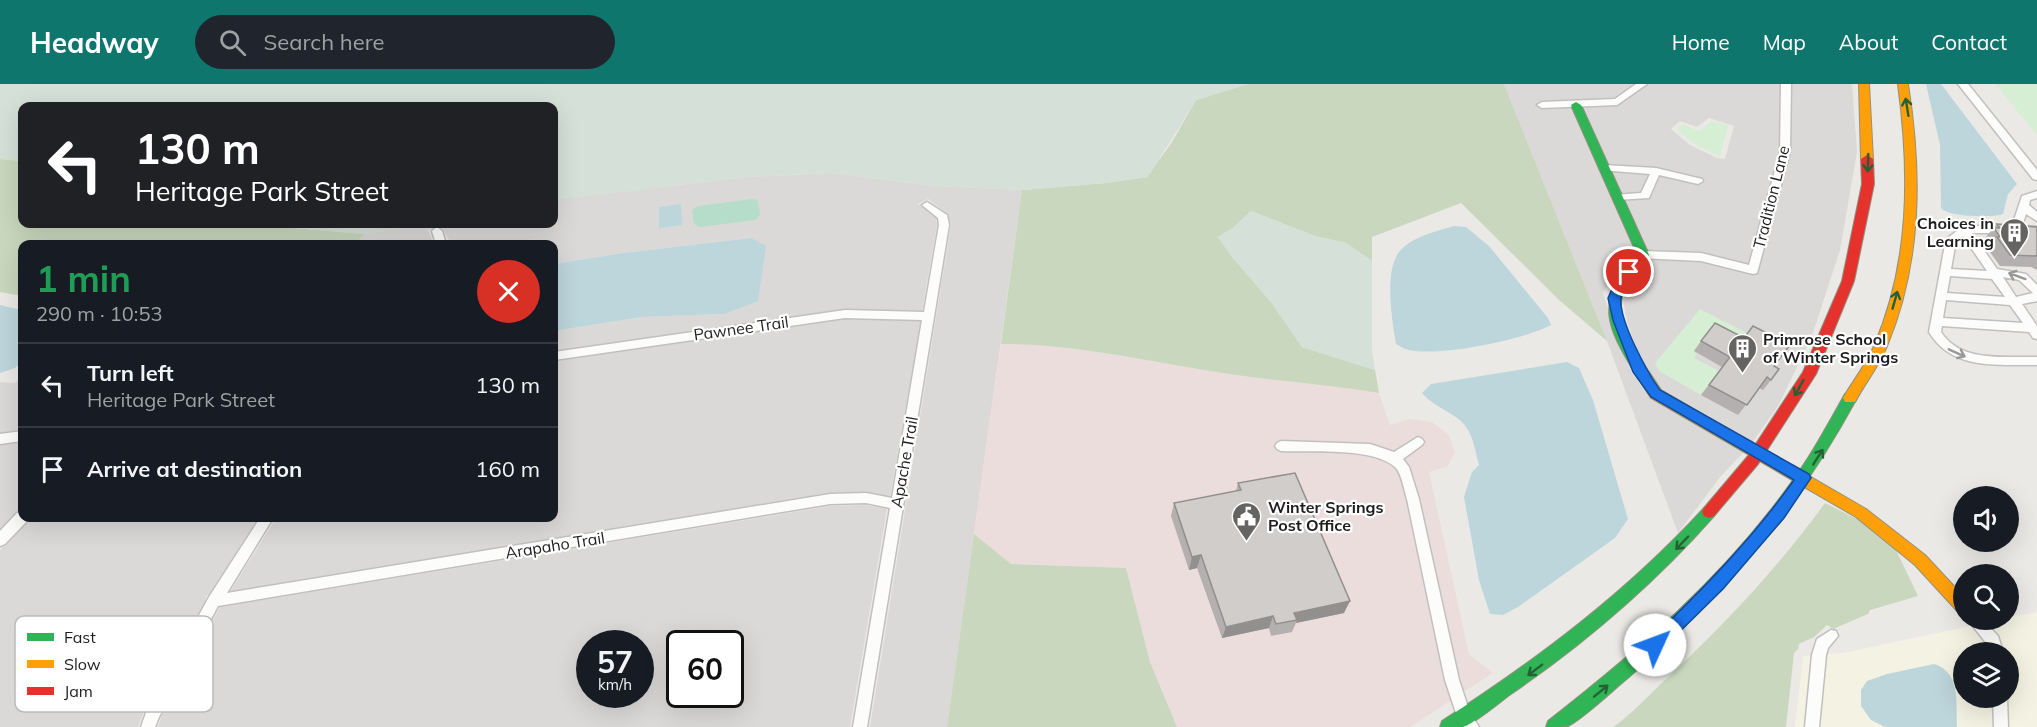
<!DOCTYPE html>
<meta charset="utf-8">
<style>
:root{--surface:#171b24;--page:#20242c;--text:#f1f3f6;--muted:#9ea1a6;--line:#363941;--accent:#0f766e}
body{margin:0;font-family:Mulish,sans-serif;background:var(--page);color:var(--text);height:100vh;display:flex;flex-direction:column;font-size:22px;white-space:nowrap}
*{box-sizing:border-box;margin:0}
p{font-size:20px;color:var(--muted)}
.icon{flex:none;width:33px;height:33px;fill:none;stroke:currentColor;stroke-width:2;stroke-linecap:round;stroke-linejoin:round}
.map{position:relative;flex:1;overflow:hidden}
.details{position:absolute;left:18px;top:156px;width:540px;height:282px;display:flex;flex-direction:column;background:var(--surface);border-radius:12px;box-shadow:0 6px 24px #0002}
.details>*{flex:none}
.top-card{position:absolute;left:18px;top:18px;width:540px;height:126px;border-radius:12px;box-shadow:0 6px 24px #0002;background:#202124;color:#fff;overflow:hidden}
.buttons{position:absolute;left:1953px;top:402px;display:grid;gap:12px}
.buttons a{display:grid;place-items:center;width:66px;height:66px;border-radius:50%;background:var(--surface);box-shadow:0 6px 24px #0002;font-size:30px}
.speed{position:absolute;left:576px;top:546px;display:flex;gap:12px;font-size:30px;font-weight:700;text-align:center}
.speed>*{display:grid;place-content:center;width:78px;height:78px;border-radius:50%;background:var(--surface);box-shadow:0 6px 24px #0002;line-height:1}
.speed small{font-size:15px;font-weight:400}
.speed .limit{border:3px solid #111;border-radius:9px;background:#fff;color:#111}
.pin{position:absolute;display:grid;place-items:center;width:51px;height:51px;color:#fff;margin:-26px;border:3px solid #fff;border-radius:50%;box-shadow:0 2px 6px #0007}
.me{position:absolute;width:66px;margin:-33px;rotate:47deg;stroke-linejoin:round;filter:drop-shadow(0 0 4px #0008)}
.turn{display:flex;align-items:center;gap:21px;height:126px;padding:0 18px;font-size:27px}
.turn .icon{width:78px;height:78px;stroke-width:2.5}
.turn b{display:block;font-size:42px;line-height:51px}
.round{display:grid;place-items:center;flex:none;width:63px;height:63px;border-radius:32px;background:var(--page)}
.headline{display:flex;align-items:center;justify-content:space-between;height:102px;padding:0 18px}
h1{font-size:36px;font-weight:700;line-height:45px;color:#1e9e55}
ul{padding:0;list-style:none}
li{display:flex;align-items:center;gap:18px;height:84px;padding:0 18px;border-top:2px solid var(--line)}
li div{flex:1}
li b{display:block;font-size:22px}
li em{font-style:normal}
header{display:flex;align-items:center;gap:36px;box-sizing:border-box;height:84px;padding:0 30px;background:var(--accent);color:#fff}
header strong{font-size:28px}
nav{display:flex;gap:33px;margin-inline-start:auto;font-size:21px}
.search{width:420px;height:54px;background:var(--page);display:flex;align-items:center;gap:15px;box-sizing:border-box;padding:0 21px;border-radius:33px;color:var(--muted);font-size:22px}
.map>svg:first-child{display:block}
.residential{fill:#dad9d7;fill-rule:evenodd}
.commercial{fill:#ecdddd}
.education{fill:#f4f2e2;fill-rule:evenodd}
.forest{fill:#c8d7be}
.wetland{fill:#d4e0d8}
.park{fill:#d6eed4}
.pitch{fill:#b6ddca}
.water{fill:#bdd6db}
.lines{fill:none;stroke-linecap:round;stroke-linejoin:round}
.street-casing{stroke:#c1c0be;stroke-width:3}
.fast-casing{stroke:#929280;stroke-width:2}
.slow-casing{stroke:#929280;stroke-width:2}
.jam-casing{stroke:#929280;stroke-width:2}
.street{fill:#fcfcfb;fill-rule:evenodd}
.fast{fill:#30b455;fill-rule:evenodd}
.slow{fill:#ff9f0a;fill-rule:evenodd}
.jam{fill:#e5322d;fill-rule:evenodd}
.wall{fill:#b3b0af}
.shaded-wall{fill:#92908e}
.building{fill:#d0cdcb;stroke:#92908e;stroke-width:1.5}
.oneway{stroke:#266136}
.oneway2{stroke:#989897}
.route{fill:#1a73e8;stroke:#114b97;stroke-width:1.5}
.labels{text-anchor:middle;stroke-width:4.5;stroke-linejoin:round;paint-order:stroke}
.street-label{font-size:16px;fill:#1d1d1d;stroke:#fff}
.poi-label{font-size:16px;font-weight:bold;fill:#1d1d1d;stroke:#fff;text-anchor:start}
.key{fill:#fff;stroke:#bbb;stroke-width:1.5}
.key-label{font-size:16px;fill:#1d1d1d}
</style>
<header>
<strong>Headway</strong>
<div class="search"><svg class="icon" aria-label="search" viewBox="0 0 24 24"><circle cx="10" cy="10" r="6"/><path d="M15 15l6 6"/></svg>Search here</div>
<nav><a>Home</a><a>Map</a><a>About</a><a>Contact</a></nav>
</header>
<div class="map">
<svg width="2037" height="643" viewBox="0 0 2037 643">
<rect width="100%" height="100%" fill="#ebe9e6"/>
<g class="residential">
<path d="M1504,0h348l5,68 -17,98 -28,86 -34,70 -26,37 -90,-52 -25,-40 -10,-30 -4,-21 7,-20 -15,-5 -12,18 19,57 10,23 16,21 97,57 -24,25 -43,57 -71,-192zM1709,34l25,8 -9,33 -8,-1 -27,-13 -19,-16 9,-8 17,6z"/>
<path d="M833,89l101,13 88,4 -75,537h-77l81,-502 -3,-11 -20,-15 -10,5 18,14 1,7 -15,86 -78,-1 -290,41v-20l88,-14 82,-3 27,-76 -128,15 -69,11v-20h-105v-4l-8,-14 -13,4 6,14h-78l8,-10 60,-10h130v-24l14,-2 177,-21z"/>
<path d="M846,235l75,2 -31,176 -24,-5 -37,1 -599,99 46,-74h278v-157z"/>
<path d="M22,293v53l-22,3v-51l15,1z"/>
<path d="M22,357v66l-22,24v-87z"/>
<path d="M865,421l22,4 -37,218h-692l4,-13 58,-107 610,-101zM590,560h50v50h-50zM680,560h50v50h-50z"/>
<path d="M31,434h227l-49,77 -3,1 -1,6 -62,112 -5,13h-138v-177z"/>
</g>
<path class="commercial" d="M1001,260h24l83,8 130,23 86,9 55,9 11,32 19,-6 23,3 16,12 7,18 -7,14 -19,6 40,182 24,19 -83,54h-233l-27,-65 -24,-94 -116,-4 -36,-30z"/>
<path class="education" d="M2037,528v115h-242l8,-71 40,-3 155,-33h10l1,-3zM1964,568h44v46h-44z"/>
<g class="forest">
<path d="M1248,0h256l103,257 -49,-42 -97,-96 -89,34v24l-26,-18 -31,-7 -64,-25 -18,17 -15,9 15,21 38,44 31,45 73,23 4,23c-47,-8 -94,-11 -142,-18 -78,-11 -156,-31 -236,-31l21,-154 84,-7 41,-6 25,-35 24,-42z"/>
<path d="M0,75l22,2v63h252l8,3 82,7 -8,10h-334v52l-22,-4z"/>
<path d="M1825,419l38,19 31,24 24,50 -48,14 -2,4 -35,15 -6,-4 -13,12 -15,7 -1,5 -4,4 -8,74h-173c19,-13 35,-31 51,-46 59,-55 114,-113 161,-178z"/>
<path d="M974,450l37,30 115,4 24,94 27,65h-230z"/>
</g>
<g class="wetland">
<path d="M0,0h1248l-52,16 -48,77 -42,6 -84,7 -88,-4 -101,-13 -88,4 -191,23v-94h-532v55l-22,-2z"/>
<path d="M1251,127l64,25 31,7 26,18v89l3,20 -73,-23 -31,-45 -38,-44 -15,-21 15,-9z"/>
<path d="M274,140h150l-60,10 -82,-7z"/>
</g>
<g class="park">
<path d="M1995,0h42v51z"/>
<path d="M1712,37l16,4 -8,32 -27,-14 -16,-14 6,-5 16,7z"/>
<path d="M1700,225l47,24 -11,16h-41l-1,3 3,2 -3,4 25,13 -18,24 -42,-24 -4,-8z"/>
</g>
<path class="pitch" d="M753,115l5,2 2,14 -5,5 -55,7 -6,-3 -2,-14 6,-4z"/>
<g class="water">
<path d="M1926,0h15l76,100 -9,10 -5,20c-11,4 -55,3 -62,-6l-1,-63z"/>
<path d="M681,120l1,21 -23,3v-21z"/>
<path d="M1454,142l12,1 23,19 59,72 3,7c-28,15 -111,32 -142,25 -5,-1 -9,-4 -13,-6 -4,-24 -12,-72 3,-92 12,-15 38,-21 55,-26z"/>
<path d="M751,154l15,8 -8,55 -34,13 -82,3 -88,14v-67l69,-11z"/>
<path d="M0,221l22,5v51l-7,7 -15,5z"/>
<path d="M1567,278l12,6 14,32 35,119 -13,19 -97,69 -15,8 -13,-1 -11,-34 -15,-83 8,-25 7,-7c-4,-15 -6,-33 -18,-44 -13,-11 -28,-15 -39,-28l9,-9z"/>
<path d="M1934,580c27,8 22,40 23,63h-72l-14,-7 -10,-14v-16l6,-9 20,-7z"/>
</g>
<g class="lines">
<defs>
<g id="street">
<path d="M1636,0h11l-30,21 -75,3 -5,-3 5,-3 73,-3z"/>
<path d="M1781,0h10l-1,68 -33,121 -4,1 -52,-13 -62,-3 -1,-3 5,-4 58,2 48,12 31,-113z"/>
<path d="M1958,0h10l69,86v10l-4,-1z"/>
<path d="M1604,81l52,3 46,11 1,2 -5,3 -39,-9 -10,23 -32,2 -4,-1v-4l28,-2 9,-19 -50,-4v-4z"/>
<path d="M2037,107v7l-7,2 -1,5 8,7v9l-11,-7 -4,12 15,1v8l-21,-2h-44l25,36 29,5 11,11v16l-15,3 15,22v13l-4,-1 -4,-6 -87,-6 -1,6c20,31 63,24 96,25v8c-39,-1 -85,6 -108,-33l17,-93 18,-13h48l10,-30zM1963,152l24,35 -36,-2 5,-28zM1950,192l42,3 13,18 -58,-4zM2003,193l16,3 14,13 -17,4zM1946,216l64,5 13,18 -80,-5z"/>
<path d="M927,118l20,13 2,10 -82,502h-14l37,-219 -24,-5 -36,1 -612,102 -59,111 -4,10h-14l6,-17 62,-113 51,-79h13l-46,75 603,-99 36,-1 26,5 30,-178 -77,-2 -291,42v-8l291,-42 79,2 15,-87 -1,-7 -16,-13z"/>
<path d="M437,143l5,4 4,13h-10l-4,-13z"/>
<path d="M22,347v10l-22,3v-10z"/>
<path d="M1418,353l4,2 2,3 -2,3 -19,14 6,8 10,32 40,181 11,33 9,14h-16l-4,-5 -14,-42 -38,-181c-3,-9 -5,-24 -11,-31 -20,-21 -86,-16 -115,-17l-4,-2 -2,-3 2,-3 4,-2 89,3 24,8z"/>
<path d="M22,428v6h6l-1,3 -22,23 -5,2v-15l17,-18z"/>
<path d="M1968,536h15l15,16 5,16h-14l-2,-8z"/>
<path d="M1831,546l5,1 2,5 -10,12 -2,7 -7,72h-14l7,-72 5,-16z"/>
<path d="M1993,614h14l1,29h-14z"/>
</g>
<g id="fast">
<path d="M1576,18l5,3 68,150c-7,10 -17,19 -23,30 -16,31 10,65 25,91l-7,5 -5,-1c-31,-53 -47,-74 -2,-126l-66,-149z"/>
<path d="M1850,309l5,1 2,4c-62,114 -131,194 -228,279 -15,12 -45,41 -61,49 -5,1 -16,1 -22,1l2,-6c88,-69 174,-142 240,-234 22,-29 39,-61 57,-93z"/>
<path d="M1709,422l5,2 2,4 -2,4c-61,69 -130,128 -206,180 -10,8 -35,28 -45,31 -7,0 -17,0 -23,0l2,-6c96,-62 185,-129 262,-213z"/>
</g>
<g id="slow">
<path d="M1859,0h10l4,75 -6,4 -6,-4z"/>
<path d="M1898,0h10c14,89 14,178 -21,262 -8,20 -22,37 -32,56h-10l-2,-4c10,-17 23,-33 31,-52 36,-83 36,-173 24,-262z"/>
<path d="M1644,287l5,1 12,18 205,119 59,46 39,42v18l-5,-2 -44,-48 -59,-48 -205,-119 -14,-22z"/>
</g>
<path id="jam" d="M1867,71l6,4 1,25 -20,97 -38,93 -58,90 -44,52 -5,2 -5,-2 -2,-4 2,-4 44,-52 55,-84 39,-91 20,-97 -1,-25z"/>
</defs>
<use href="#street" class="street-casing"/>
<use href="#fast" class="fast-casing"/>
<use href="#slow" class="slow-casing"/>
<use href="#jam" class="jam-casing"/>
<use href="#street" class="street"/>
<use href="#fast" class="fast"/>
<use href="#slow" class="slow"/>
<use href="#jam" class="jam"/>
</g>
<g class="wall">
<path d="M1997,140l40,3v43l-6,-3 -31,-1 -13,-18 1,-2 -4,-7z"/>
<path d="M1701,257l73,25 -3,14 -8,10 -4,-2 -21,27 -37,-20 21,-28 -28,-16z"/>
<path d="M1238,399l106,130 -48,10 -4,9 -21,4 -2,-8 -47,10 -25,-70 -8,2 -18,-54 3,-13 62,-12z"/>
</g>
<g class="shaded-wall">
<path d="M1201,471l-4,13 -8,2 3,-13z"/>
<path d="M1350,517l-6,12 -48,10 1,-3 -3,-7z"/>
<path d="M1273,532l-4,12 -47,10 4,-11z"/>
</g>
<g class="building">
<path d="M1997,140l40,3v29l-27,-1 -13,-18h3l-6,-9h6z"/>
<path d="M1715,239l29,15 9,-12 37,19 -16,21 5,3 -8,11 -4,-3 -20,28 -38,-20 21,-28 -29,-16z"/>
<path d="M1295,389l55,128 -56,12 3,7 -21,4 -3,-8 -47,11 -25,-72 -9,2 -18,-54 67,-13 -3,-7z"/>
</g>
<defs><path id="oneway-shaft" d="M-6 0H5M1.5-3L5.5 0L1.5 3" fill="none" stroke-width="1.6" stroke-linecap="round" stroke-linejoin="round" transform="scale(1.5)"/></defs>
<g class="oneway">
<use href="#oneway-shaft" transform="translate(1907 23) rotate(-99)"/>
<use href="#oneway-shaft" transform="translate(1868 79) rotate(92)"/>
<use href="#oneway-shaft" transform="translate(1895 216) rotate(-74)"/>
<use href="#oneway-shaft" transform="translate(1799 304) rotate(119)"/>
<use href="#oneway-shaft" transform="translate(1818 373) rotate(-57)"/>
<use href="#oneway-shaft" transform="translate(1682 459) rotate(134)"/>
<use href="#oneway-shaft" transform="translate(1535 586) rotate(143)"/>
<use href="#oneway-shaft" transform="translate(1601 607) rotate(-39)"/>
</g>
<g class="oneway2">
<use href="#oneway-shaft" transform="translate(2017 192) rotate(-160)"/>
<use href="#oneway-shaft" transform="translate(1957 269) rotate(24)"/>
</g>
<path class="route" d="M1629,184l6,4c-5,8 -12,15 -14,25 -3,22 26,75 39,93l149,84 2,4 -27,40 -61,71 -62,61 -6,2 -5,-2 -3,-5 3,-5c52,-50 102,-101 144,-160l-143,-83 -18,-25 -20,-52 -5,-22 9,-20 7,-9z"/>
<defs>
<symbol id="building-pin" viewBox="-11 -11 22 30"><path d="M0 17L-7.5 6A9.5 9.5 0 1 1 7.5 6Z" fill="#656463" stroke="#fff"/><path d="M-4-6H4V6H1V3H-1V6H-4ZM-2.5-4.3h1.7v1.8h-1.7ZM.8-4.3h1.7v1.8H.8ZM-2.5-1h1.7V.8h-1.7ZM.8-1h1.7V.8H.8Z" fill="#fff"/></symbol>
<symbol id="civic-pin" viewBox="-11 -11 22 30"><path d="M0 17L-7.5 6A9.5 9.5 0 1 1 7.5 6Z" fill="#656463" stroke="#fff"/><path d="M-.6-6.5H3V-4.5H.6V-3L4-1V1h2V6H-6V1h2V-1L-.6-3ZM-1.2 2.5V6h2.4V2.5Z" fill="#fff"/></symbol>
</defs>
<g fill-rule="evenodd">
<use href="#building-pin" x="1998" y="132" width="33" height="45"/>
<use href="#building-pin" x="1726" y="248" width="33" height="45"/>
<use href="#civic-pin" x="1230" y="416" width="33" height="45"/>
</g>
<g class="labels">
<g class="street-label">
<text transform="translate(1771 113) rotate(-76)" y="6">Tradition Lane</text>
<text transform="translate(741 244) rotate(-8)" y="6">Pawnee Trail</text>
<text transform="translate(904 378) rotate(-80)" y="6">Apache Trail</text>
<text transform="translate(555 461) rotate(-9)" y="6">Arapaho Trail</text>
</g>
<g class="poi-label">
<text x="1994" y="145" text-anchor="end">Choices in<tspan x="1994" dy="18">Learning</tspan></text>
<text x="1763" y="261">Primrose School<tspan x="1763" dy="18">of Winter Springs</tspan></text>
<text x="1268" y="429">Winter Springs<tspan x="1268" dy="18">Post Office</tspan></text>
</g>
</g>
<rect x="15" y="532" width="198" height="96" rx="9" class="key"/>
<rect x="27" y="549" width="27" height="8" fill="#30b455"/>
<rect x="27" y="576" width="27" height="8" fill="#ff9f0a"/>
<rect x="27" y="603" width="27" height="8" fill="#e5322d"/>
<g class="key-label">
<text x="64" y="559">Fast</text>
<text x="64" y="586">Slow</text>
<text x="64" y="613">Jam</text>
</g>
</svg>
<div class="buttons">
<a><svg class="icon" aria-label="sound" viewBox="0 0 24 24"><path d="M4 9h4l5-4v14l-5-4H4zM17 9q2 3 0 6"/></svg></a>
<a><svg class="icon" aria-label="search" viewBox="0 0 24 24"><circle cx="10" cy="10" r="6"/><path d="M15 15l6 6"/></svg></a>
<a><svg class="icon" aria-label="layers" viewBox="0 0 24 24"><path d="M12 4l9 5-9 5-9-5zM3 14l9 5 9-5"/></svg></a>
</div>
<div class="speed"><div>57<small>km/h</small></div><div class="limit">60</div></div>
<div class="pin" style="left:1629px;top:188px;background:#d93025"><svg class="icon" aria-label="arrive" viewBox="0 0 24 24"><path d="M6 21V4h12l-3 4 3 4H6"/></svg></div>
<svg class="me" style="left:1655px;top:561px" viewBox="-20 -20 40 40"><circle r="19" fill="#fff"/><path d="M0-13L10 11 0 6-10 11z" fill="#1a73e8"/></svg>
<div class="top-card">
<div class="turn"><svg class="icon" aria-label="left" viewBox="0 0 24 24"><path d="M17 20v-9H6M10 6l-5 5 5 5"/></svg><div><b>130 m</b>Heritage Park Street</div></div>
</div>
<section class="details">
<div class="headline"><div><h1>1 min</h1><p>290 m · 10:53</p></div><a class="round" style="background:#d93025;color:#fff"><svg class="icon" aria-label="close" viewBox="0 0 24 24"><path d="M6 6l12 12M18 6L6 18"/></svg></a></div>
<ul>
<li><svg class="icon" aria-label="left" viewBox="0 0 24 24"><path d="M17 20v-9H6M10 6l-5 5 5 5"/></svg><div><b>Turn left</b><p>Heritage Park Street</p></div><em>130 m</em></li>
<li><svg class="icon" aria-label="arrive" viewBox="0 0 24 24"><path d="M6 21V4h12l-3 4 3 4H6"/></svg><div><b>Arrive at destination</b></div><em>160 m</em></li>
</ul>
</section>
</div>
